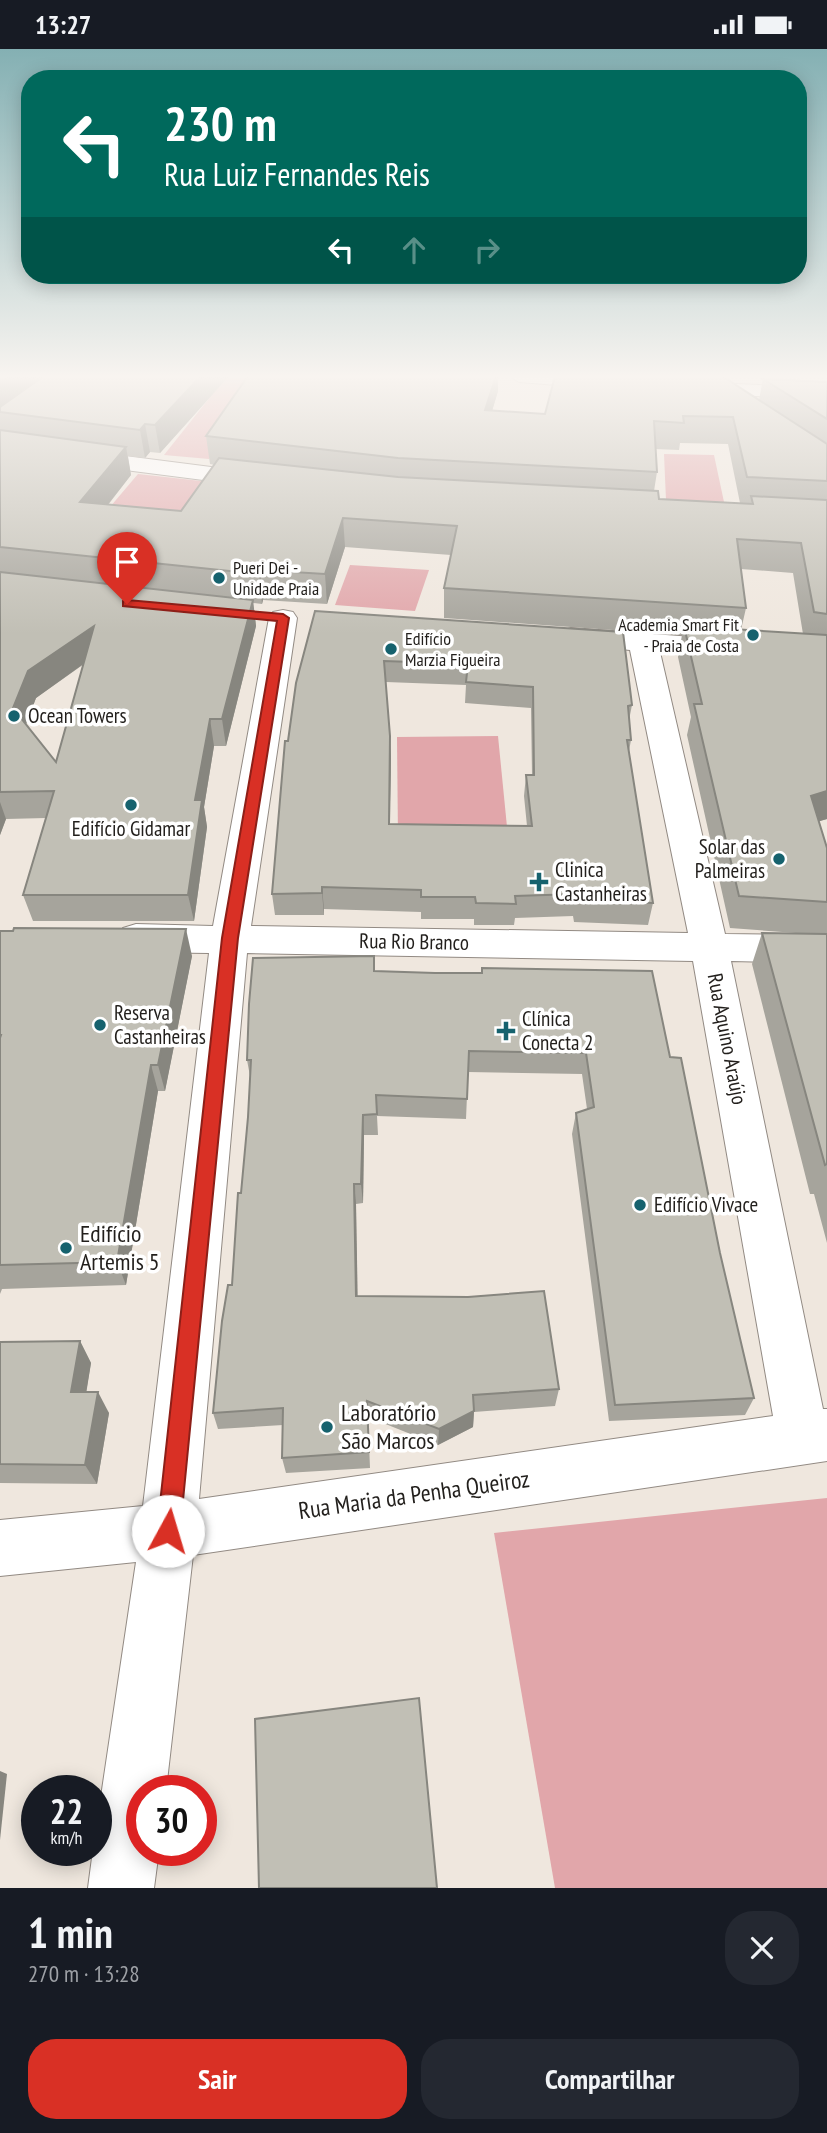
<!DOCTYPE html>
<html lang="pt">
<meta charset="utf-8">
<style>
:root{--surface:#171b24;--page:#242831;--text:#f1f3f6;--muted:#9ea1a6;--accent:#d93025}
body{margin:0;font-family:"PT Sans Narrow",sans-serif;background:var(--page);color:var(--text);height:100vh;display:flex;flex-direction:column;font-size:26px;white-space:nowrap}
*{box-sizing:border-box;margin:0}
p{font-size:23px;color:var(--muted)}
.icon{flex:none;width:38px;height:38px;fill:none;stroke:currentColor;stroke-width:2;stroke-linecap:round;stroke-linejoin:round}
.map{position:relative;height:1839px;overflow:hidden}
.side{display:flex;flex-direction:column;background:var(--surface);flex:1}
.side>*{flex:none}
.banner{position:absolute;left:21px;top:21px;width:786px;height:214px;border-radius:28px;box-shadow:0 4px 18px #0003;background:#00695c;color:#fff;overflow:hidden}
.speed{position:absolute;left:21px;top:1726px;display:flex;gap:14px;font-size:35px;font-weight:700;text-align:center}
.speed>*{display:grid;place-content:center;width:91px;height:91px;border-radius:50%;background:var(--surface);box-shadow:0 4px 18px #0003;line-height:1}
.speed small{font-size:18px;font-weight:400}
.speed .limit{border:10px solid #d22;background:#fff;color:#111}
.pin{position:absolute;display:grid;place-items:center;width:60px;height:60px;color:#fff;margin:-72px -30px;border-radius:50% 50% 50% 0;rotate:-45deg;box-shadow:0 0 7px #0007}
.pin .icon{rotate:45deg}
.me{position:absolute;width:77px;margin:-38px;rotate:6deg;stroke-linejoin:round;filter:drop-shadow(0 0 5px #0008)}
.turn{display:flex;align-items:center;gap:24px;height:147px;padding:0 28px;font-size:32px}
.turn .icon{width:91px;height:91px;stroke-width:2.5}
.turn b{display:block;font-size:49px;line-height:60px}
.lanes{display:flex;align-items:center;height:66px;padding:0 28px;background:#0003;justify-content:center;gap:35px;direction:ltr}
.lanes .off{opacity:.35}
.round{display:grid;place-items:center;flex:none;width:74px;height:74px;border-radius:28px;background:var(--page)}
.head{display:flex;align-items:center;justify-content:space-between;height:119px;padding:0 28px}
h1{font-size:42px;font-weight:600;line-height:52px}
.cta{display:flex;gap:14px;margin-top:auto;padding:14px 28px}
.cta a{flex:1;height:80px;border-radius:28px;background:var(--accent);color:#fff;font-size:28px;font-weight:600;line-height:80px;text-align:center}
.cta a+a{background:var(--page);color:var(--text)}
.status{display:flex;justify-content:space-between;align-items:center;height:49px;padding:0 35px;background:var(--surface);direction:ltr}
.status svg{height:19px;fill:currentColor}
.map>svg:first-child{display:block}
.green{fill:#e1a6aa}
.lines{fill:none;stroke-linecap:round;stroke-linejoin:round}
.minor-casing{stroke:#928a83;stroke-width:2}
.minor{fill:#fff;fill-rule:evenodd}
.wall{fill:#a6a49c;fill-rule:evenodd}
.shaded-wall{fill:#87867f}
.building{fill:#c1bfb5;stroke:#87867f;stroke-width:2;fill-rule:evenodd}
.route{fill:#d93025;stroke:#8d1f18;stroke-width:2}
.poi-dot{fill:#16626e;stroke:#fff;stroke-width:2.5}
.labels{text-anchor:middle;stroke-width:7;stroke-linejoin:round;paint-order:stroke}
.far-poi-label{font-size:18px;fill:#221f1c;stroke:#fff;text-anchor:start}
.poi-label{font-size:21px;fill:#221f1c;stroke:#fff;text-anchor:start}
.street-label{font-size:21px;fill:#221f1c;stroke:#fff}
.near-poi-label{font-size:24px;fill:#221f1c;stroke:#fff;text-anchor:start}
.near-street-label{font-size:24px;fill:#221f1c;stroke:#fff}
</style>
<div class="status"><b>13:27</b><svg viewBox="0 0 49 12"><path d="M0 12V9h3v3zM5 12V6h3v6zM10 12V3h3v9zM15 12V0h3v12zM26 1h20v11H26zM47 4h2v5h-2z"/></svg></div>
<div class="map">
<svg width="827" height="1839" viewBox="0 0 827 1839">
<rect width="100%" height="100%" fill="#efe7de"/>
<g class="green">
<path d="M227,327h39l-57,83 -45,-4z"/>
<path d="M664,405l50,1 10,47 -58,-2z"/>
<path d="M138,425l81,9 -40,54 -86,-10z"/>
<path d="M350,516l79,5 -14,41 -80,-6z"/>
<path d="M498,687l10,101 -110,1 -1,-101z"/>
<path d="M827,1449v390h-272l-61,-355z"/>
</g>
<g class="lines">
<defs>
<g id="minor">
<path d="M509,327h93l13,3 3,4 -10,6 -89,-7z"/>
<path d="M693,333l134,6v12l-141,-8 -3,-4 3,-4z"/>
<path d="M0,391l258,33 8,2 4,5 -4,5 -8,2 -258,-33z"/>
<path d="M283,561l10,2 4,6 -46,308 437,7 -58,-283 -69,-7 -4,-6 4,-6 10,-3 256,19v18l-167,-13 65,282 102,1v28l-96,-2 92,448h4v52l-634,94 -27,235h-24v60h17l-5,38h-66l5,-38h3v-20l40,-268 -136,14v-56l143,-14 66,-553 -73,-1 -13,-4 -6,-10 6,-10 13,-4 77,2 56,-308 4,-6zM247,904l446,8 80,455 -574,83z"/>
</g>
</defs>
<use href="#minor" class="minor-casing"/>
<use href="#minor" class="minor"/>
</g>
<g class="wall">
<path d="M0,327h229l-69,77 -10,-1 -5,6 -17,-2 3,19 -23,30 73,6 34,-46 -5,-1 -4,-28 292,-45 -6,20 53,3 214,-14 4,-21 64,3v437l-8,2 8,27v395l-13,-49h-4l-58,-230 10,-31 47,1 -79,-6 -43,-193 4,-18 -13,-60 4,-22 -238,-17v-30l7,-33 -106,-8 -18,57 -64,-4 -1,4 -9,-1 3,23 -30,120h-12l-10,61 3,20 -13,94h-161l-10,-26 23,-77 -40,1 -6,16zM680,394l48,1 12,59 -81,-4 -5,-8 3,-19 -2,-23 24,1zM741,520l52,4 10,61 -62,-4 5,-22zM84,615l-28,98 -30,-38 10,-26z"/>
<path d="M315,562l317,94 -3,15 2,20 -2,11 24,152 -5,22 -74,-3 -1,-6 -58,2 -1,7h-40v-6h-53v-7l-97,-3v6h-49l-3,-21 16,-153zM386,633l80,3 -1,18 66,5 1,67h-6l-2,21 3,30 -137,-2 1,-67z"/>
<path d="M0,882l192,25 -27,135h-7l-32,194 -124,4 -2,5z"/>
<path d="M374,922l296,86 50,196 34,145 -9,17 -136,6 -37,-287 4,-21 11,-4 -5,-35 -114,-2 -2,47 -89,-3 1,19h-14l-1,68 -7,1 1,92 202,93 -4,17 -81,6 -1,15 -35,18 -70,-28 2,51 -84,5 -4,-15 1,-33 -65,4 -5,-16 19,-128 16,-168 2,-41 -3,-16z"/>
<path d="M80,1292l11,22 -5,29 23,21 -12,71 -97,-1v-141z"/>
</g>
<g class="shaded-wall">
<path d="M8,327h44l-52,36v-30z"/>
<path d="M201,327h28l-69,77 -5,-28z"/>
<path d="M496,327h2v15l-14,47 1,-28z"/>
<path d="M145,375l5,28 -5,6 -5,-28z"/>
<path d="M126,398l5,28 -44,56 -7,-29z"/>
<path d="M343,469l2,29 -18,57 -2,-30z"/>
<path d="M260,521l3,30 -1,4 -3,-30z"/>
<path d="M253,551l3,26 -30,120 -4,-27z"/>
<path d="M94,577l6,26 -64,46 -14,37 -9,-27 15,-37z"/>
<path d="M210,670l4,27 -10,61 3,20 -13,94 -6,-26 7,-95z"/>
<path d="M390,687l1,21 -2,89v-22z"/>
<path d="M827,742v28l-27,8 11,-31z"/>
<path d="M0,753l6,17 -6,16z"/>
<path d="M322,838l2,22v6l-2,-22z"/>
<path d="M186,880l6,27 -27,135 -7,-26z"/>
<path d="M151,1016l7,26 -32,194 -9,-23z"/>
<path d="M363,1066l1,20 -1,68 -2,-19z"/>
<path d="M354,1135l2,20 2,110 -2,-18z"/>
<path d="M80,1292l11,22 -8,50 -12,-21z"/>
<path d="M98,1343l11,21 -12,71 -12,-19z"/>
<path d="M474,1362l-1,16 -35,18 1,-16z"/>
<path d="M0,1722l7,3 -7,66z"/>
</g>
<g class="building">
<path d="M0,327h8l-8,6z"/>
<path d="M44,327h157l-46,49 -10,-1 -5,6 -140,-18v-5z"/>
<path d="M248,327h248l-11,34 60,4 10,-38h167l105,68v37l-80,-4 -14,-60 -50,-1 1,7 -30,-2 3,51 -259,-14 -192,-22z"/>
<path d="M763,330l64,3v37z"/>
<path d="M0,381l126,17 -46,55 101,9 38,-53 179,19 260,14 1,8 94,5 -2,-8 76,4v114l-13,-2 -13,-69 -64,-4 9,69 -302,-20 13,-62 -114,-8 -18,56 -65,-4 -1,4 -259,-27z"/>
<path d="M0,523l253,28 -31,119h-12l-15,81h7l-14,95h-165l31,-104 -54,1zM94,577l-38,136 -43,-54 15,-37z"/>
<path d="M315,562l308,21 9,73 -4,1 3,34h-4l26,163 -76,-3 -1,-6 -61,2 1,8 -40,-1 -1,-6h-54v-7l-99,-3v6l-50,1 13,-153h3l8,-58zM384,612l84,3 -2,18 67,5 1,88h-8l6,51 -143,-2 1,-88z"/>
<path d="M684,577l143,9v156l-16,5 16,52v54l-88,-6 -45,-192h8z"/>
<path d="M14,879l172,1 -28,136h-7l-34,197 -117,3v-227l1,-3h-1v-104h13z"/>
<path d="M762,884l65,1v230l-2,1z"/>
<path d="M374,907v15l61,2h47v-5l170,3 18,86 11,1 39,195 34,145 -139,7 -39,-292 18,-6 -8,-54 -117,-2 -2,48 -91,-4 1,19 -14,1 -2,69h-7l2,112 112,1 76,-6 15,98 -86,6 1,16 -35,18 -72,-28 2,51 -87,6 1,-50 -70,5 9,-92 6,-36h4l6,-92h3l7,-76 3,-57h-4l2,-56 4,-46z"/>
<path d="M80,1292l-9,51h27l-13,73 -85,-1v-122z"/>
<path d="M419,1649l18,190h-178l-4,-169z"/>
</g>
<linearGradient id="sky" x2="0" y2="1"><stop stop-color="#84b0b3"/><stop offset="0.56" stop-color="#f8f4f0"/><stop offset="1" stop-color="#f8f4f0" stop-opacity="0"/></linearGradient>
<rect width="827" height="585" fill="url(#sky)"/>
<path class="route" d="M127,551l156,14 6,4 -51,320 -58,593 -4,8 -8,3 -8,-3 -3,-8 65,-593 55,-317 -154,-15v-5z"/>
<g class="poi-dot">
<circle cx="219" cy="529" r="7"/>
<circle cx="753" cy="586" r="7"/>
<circle cx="391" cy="600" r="7"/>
<circle cx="14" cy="667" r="7"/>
<circle cx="131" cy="756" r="7"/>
<circle cx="779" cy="810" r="7"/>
<path d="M535.5 822.5h7v7h7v7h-7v7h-7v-7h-7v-7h7z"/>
<circle cx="100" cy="976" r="7"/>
<path d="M502.5 971.5h7v7h7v7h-7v7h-7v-7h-7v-7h7z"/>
<circle cx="640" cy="1156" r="7"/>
<circle cx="66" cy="1199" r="7"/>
<circle cx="327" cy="1378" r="7"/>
</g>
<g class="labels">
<g class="far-poi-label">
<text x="233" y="525">Pueri Dei -<tspan x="233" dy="21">Unidade Praia</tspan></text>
<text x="739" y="582" text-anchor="end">Academia Smart Fit<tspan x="739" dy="21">- Praia de Costa</tspan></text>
<text x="405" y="596">Edifício<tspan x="405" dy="21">Marzia Figueira</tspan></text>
</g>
<g class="poi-label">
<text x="28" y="674">Ocean Towers</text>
<text x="131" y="787" text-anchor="middle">Edifício Gidamar</text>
<text x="765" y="805" text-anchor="end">Solar das<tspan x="765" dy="24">Palmeiras</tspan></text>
<text x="555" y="828">Clinica<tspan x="555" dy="24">Castanheiras</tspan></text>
<text x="114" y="971">Reserva<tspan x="114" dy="24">Castanheiras</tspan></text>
<text x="522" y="977">Clínica<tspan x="522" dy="24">Conecta 2</tspan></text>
<text x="654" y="1163">Edifício Vivace</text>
</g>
<g class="street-label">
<text transform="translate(414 893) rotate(1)" y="7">Rua Rio Branco</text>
<text transform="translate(727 990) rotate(79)" y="7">Rua Aquino Araújo</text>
</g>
<g class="near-poi-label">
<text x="80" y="1193">Edifício<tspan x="80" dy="28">Artemis 5</tspan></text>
<text x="341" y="1372">Laboratório<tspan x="341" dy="28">São Marcos</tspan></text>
</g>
<g class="near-street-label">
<text transform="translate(414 1446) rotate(-8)" y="8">Rua Maria da Penha Queiroz</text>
</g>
</g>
</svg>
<div class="speed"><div>22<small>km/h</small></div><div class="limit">30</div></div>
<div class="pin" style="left:127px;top:555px;background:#d93025"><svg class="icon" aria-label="arrive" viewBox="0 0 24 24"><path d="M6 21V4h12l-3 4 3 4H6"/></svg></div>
<svg class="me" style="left:168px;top:1482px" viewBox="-20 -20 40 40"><circle r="19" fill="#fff"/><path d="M0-13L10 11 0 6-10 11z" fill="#d93025"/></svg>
<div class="banner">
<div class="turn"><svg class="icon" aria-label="left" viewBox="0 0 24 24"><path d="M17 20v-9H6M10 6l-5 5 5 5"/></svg><div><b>230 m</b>Rua Luiz Fernandes Reis</div></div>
<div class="lanes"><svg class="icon" aria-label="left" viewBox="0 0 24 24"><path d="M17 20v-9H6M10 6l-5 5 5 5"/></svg><svg class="icon off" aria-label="ahead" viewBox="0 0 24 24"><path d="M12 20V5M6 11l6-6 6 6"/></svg><svg class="icon off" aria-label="right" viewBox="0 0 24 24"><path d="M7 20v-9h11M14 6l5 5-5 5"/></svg></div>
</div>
</div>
<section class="side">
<div class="head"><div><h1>1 min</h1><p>270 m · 13:28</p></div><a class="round"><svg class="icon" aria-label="close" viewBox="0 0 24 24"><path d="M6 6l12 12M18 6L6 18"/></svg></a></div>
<div class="cta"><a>Sair</a><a>Compartilhar</a></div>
</section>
